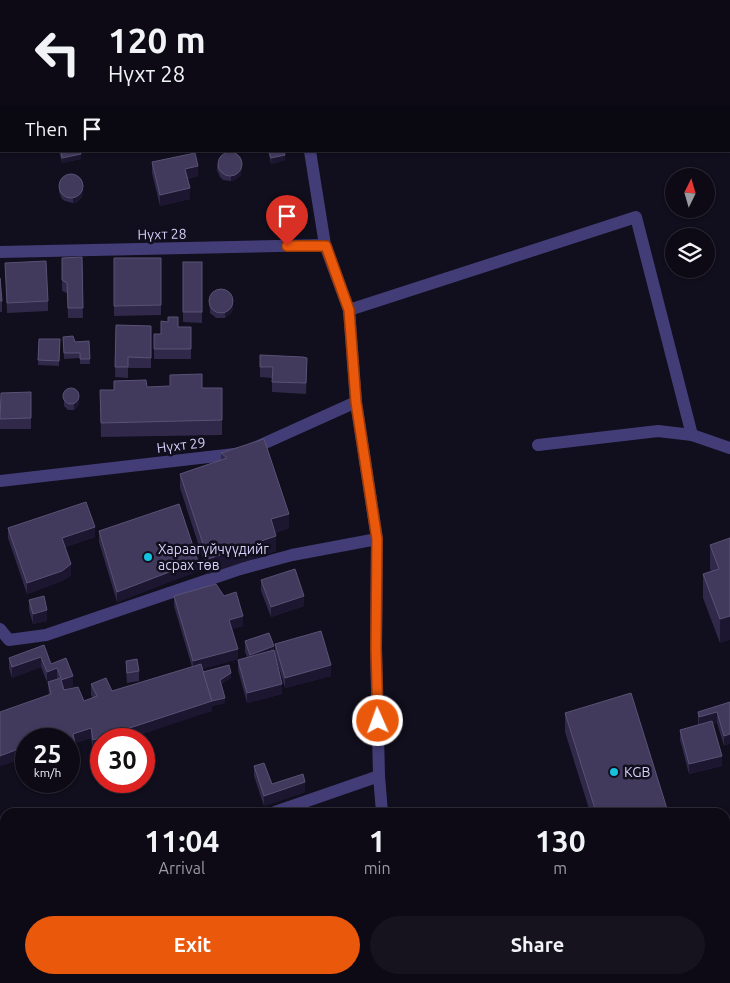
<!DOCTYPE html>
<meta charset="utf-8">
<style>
:root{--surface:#0d0a16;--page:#16131f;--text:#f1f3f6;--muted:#9a9aa1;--line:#2d2b35;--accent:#ea580c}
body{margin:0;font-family:Ubuntu,sans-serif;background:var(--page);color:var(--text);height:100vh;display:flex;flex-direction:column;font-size:19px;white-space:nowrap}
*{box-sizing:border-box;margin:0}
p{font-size:16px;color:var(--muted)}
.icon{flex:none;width:28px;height:28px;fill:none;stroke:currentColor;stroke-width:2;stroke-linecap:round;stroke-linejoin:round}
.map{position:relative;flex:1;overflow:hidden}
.details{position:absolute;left:0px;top:808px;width:730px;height:176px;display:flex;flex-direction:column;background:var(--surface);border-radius:15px 15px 0 0;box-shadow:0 1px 4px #0004,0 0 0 1px var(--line)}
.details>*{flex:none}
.hud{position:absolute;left:0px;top:0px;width:730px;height:152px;box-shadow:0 1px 4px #0004,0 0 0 1px var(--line);background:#0d0a16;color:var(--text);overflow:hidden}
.needle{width:32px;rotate:5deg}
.tools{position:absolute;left:665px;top:168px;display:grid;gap:10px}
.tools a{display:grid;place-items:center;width:50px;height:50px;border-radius:50%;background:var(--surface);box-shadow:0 1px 4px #0004,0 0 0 1px var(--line);font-size:25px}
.speed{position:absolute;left:15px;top:728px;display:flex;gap:10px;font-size:25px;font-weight:700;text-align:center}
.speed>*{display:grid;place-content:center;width:65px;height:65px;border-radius:50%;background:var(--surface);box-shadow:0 1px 4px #0004,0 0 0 1px var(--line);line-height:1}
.speed small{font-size:12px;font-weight:400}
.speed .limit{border:8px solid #d22;background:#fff;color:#111}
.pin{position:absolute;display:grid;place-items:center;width:42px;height:42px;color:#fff;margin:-51px -21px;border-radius:50% 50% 50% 0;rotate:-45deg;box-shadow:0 0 5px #0007}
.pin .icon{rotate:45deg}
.me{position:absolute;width:55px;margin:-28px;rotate:358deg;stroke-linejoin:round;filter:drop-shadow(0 0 4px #0008)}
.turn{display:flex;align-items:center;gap:18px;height:105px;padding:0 25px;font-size:22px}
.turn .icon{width:65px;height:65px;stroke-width:2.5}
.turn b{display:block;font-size:35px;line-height:42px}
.then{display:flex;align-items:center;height:48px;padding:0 25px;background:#0003;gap:10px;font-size:19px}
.eta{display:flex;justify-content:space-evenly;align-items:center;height:85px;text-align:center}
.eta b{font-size:30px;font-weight:700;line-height:35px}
.cta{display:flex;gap:10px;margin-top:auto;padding:10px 25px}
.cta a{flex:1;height:58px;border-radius:30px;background:var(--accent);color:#fff;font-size:20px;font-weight:700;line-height:58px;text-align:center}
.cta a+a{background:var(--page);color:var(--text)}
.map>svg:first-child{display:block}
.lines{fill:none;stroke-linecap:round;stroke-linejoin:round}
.minor{stroke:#423d77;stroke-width:12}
.wall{fill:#302949}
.shaded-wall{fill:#1c1630}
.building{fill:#423a5c;stroke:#595275}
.route-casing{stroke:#983908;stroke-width:12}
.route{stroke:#ea580c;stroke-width:9}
.poi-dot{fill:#16c1de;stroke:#110e1d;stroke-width:2}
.labels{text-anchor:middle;stroke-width:5;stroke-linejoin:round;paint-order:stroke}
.street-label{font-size:14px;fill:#d6cffa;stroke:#110e1d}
.poi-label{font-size:14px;fill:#d6cffa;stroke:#110e1d;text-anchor:start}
</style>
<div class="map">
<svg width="730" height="983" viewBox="0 0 730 983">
<rect width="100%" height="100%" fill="#110e1d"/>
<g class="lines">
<g class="minor">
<path d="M251,0l1,1"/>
<path d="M273,0v1"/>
<path d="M344,0l16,1"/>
<path d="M572,0v1"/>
<path d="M483,1l17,-1"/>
<path d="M310,151l15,94 24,65 7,92 21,137 -1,109 3,128 3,36"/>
<path d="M0,252l325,-7"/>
<path d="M349,310l287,-93 56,218"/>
<path d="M538,445l120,-14 34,4 38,13"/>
<path d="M0,481l243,-28 113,-51"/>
<path d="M0,629l9,11 37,-5 191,-65 55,-15 85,-16"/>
<path d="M275,812l104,-36"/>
<path d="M0,867l5,15"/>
<path d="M0,910l5,-2"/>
<path d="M395,979v4"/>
</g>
</g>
<g class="wall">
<path d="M59,151h22v8l-19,4z"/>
<path d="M268,151h16l1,9 -14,4z"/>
<path d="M152,162l46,14 -11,3 3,20 -30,7 -8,-33z"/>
<path d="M217,165l25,1 -1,9 -6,5 -4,1 -8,-1 -3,-3 -3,-7z"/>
<path d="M59,187l24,1 -1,9 -5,5 -4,1 -8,-2 -3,-2 -3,-7z"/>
<path d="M82,257l1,61h-15l-1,-25 -5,-2v-33z"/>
<path d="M114,258h47v57l-47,1z"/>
<path d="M183,262h19v61l-19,-1z"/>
<path d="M5,263l43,38v10l-41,2z"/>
<path d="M0,278l2,23v11h-2z"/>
<path d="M209,299l24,10 -2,4 -6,5h-9l-6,-5z"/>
<path d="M116,325l35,1v42h-23v10l-13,-1z"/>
<path d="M178,327h13v32h-37v-25h7z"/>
<path d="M63,337l12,5 14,-1 1,23h-10v-6l-16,1z"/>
<path d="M39,339h21l-1,27 -21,-1z"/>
<path d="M260,367l47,1 -1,26 -34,-2v-14l-12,-1z"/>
<path d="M147,387l55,1 20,32v15l-121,2 -1,-47h14z"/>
<path d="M31,392v37h-31v-23z"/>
<path d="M64,393l15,8 -1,5 -4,4h-6l-4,-4z"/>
<path d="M264,439l25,89 -14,5 1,18 -68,23 -28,-86v-14l41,-14v-7z"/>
<path d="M8,528l87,9 -30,10 6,28 -9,6 -35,13 -19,-56z"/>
<path d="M99,531l99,40 -81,31 -18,-60z"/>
<path d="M730,538l-10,105 -17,-45v-24l8,-3 -1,-2v-24z"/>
<path d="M261,580l43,26 -33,11 -10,-26z"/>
<path d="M174,596l69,30 -11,3 6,30 -36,10 1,3 28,6 -10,6 4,19 -13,3v5l-111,28v8l-8,3 -2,-12 -16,5 2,20 -8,-24h-43v18l-26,9 49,-71 -1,-13 9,-3v-1l-10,4 -6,-15 -29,11 -3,-10v-10l35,-13 7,19 15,-6 7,28 -9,4 20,11 9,-3 -2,-3v-11l21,7 80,-24 -18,-61z"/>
<path d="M29,600l18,21 -14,3 -4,-14z"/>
<path d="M245,641l29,11 8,42 -35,9 -9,-33v-10l9,-3 -2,-5z"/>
<path d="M275,644l56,32 -46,12 -10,-34z"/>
<path d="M126,661l13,10v10l-12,2 -1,-12z"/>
<path d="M730,702l-6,44 -7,-23 -4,1 9,42 -33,8 -9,-34v-10l18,-5v-13z"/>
<path d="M565,713l103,99h-78l-25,-80z"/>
<path d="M254,766l18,18 33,8 -41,14 -10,-30z"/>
</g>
<g class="shaded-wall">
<path d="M81,154v5l-19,4v-5z"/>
<path d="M285,155v5l-14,4v-6z"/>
<path d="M242,161l-1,14 -6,5 -4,1v-5z"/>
<path d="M198,166v10l-13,3v-10z"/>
<path d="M83,183l-1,14 -5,5 -4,1v-5z"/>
<path d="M190,188v11l-30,7v-11z"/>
<path d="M233,300v9l-2,4 -6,5v-5z"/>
<path d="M79,396v5l-1,5 -4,4v-6z"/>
<path d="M289,514v14l-18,6v-15z"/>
<path d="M95,527v10l-33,11v-10z"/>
<path d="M276,536v15l-68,23v-15z"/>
<path d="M198,561v10l-81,31v-10z"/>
<path d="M71,564v11l-9,6 -35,13v-11z"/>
<path d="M304,596v10l-33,11v-10z"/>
<path d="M47,610v11l-14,3v-10z"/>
<path d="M243,616v10l-14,4v-10z"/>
<path d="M730,616v24l-10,3v-24z"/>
<path d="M274,646v10l-24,9v-10z"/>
<path d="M238,649v10l-45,13v-11z"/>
<path d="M41,657v10l-29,11v-11z"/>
<path d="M331,665v11l-46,12v-10z"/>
<path d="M57,668v10l-10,4v-10z"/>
<path d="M231,673v5l-11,7v-5z"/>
<path d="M73,676v10l-12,5v-11z"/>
<path d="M282,684v10l-35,9v-10z"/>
<path d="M225,698v5l-13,3v5l-84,28h-27v8l-8,3v-10l119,-39z"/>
<path d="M717,712v11l-18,5v-11z"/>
<path d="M91,728v10l-18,6v-10z"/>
<path d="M730,734v10l-6,2v-10z"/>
<path d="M56,735v4h-9z"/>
<path d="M26,746v11l-26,9v-10z"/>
<path d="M77,753v10l-8,3v-11z"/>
<path d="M722,756v10l-33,8v-10z"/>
<path d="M305,782v10l-41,14v-10z"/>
</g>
<g class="building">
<rect x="38" y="0" width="48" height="1"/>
<path d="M61,151h20v3l-19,4z"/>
<path d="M269,151h15l1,4 -14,3z"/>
<circle cx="230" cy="164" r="12"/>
<path d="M195,153l3,13 -13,3 5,19 -30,7 -8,-33z"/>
<circle cx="71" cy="186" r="12"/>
<path d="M82,257l1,51h-15l-1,-25 -5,-3v-22z"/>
<path d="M114,258h47v47l-47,1z"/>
<path d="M46,261l2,40 -41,2 -2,-40z"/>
<rect x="183" y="262" width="19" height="50"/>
<path d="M0,278l2,23h-2z"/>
<circle cx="221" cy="301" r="12"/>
<path d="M168,317h10v10h13v22h-37v-15h7v-13l7,1z"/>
<path d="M116,325l35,1v32l-23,-1v10h-13z"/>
<path d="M73,336l2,6 14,-1 1,18h-10v-6h-16l-1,-16z"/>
<path d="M39,339h21l-1,22 -21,-1z"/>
<path d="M260,355l43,2 4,1 -1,25 -34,-1 1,-15h-13z"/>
<path d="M202,374v14h20v32l-121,3 -1,-33h14v-9l32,-1 1,7 23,-1v-11z"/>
<circle cx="71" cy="396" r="8"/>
<path d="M31,392v26l-31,1 1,-26z"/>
<path d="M264,439l25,75 -18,5 5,17 -68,23 -28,-85 47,-16 -6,-5z"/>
<path d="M86,502l9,25 -33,11 9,26 -9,7 -35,12 -19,-55z"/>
<path d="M179,504l19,57 -81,31 -18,-61z"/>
<path d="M730,538v78l-10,3 -17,-45 16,-5 -9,-24z"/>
<path d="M295,569l9,27 -33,11 -10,-27z"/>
<path d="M216,584l8,12 12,-4 7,24 -14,4 9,29 -45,12 -19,-65z"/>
<path d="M44,596l3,14 -14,4 -4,-14z"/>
<path d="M321,631l10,34 -46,13 -10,-34z"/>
<path d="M269,633l5,13 -24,9 -5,-14z"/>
<path d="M44,645l7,19 15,-6 7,18 -12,4 3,10 14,-3 6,14 13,-5 -6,-12 15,-6 6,13 89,-27 11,37 -119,39 -2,-12 -18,6 4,19 -8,2v-16h-12l-1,-4 -9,4h-21v7l-26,10v-44l51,-18 -3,-12 13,-4 -4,-10 -10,4 -6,-15 -29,10 -3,-9z"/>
<path d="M274,650l8,34 -35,9 -9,-33z"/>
<path d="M137,659l2,12 -12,2 -1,-12z"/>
<path d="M229,665l2,8 -11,7 5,18 -13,3 -9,-29z"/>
<path d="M631,693l37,119h-72l-31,-99z"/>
<path d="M730,702v32l-6,2 -7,-24 -18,5 -1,-5z"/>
<path d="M712,721l10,35 -33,8 -9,-34z"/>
<path d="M264,763l8,21 31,-10 2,8 -41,14 -10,-30z"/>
</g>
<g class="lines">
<defs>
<path id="route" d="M287,246h39l23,64 7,92 21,137 -1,109 2,73"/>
</defs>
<use href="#route" class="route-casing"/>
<use href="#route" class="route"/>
</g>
<g class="poi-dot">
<circle cx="148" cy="557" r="5"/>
<circle cx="614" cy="772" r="5"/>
</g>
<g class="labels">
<g class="street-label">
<text transform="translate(162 234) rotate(-1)" y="5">Нүхт 28</text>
<text transform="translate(181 445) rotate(-7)" y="5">Нүхт 29</text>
</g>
<g class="poi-label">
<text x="158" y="554">Хараагүйчүүдийг<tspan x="158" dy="16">асрах төв</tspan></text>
<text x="624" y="777">KGB</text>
</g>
</g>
</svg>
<div class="tools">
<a><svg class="needle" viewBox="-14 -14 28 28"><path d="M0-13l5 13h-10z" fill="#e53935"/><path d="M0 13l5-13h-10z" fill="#9a9aa1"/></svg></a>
<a><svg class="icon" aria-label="layers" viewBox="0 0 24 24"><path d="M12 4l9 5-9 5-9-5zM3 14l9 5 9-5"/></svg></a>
</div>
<div class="speed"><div>25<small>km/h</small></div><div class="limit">30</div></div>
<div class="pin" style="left:287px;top:246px;background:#d93025"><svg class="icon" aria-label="arrive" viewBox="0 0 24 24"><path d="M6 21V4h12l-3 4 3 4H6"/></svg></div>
<svg class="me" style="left:378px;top:721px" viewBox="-20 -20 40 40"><circle r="17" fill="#ea580c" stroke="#fff" stroke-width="3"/><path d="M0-11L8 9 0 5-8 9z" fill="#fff"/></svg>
<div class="hud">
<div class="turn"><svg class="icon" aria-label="left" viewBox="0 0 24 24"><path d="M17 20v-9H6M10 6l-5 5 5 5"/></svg><div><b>120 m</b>Нүхт 28</div></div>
<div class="then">Then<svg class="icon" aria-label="arrive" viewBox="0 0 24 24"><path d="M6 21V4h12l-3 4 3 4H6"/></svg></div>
</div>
<section class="details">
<div class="eta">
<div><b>11:04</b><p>Arrival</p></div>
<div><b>1</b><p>min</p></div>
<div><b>130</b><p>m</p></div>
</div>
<div class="cta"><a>Exit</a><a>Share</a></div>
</section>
</div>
